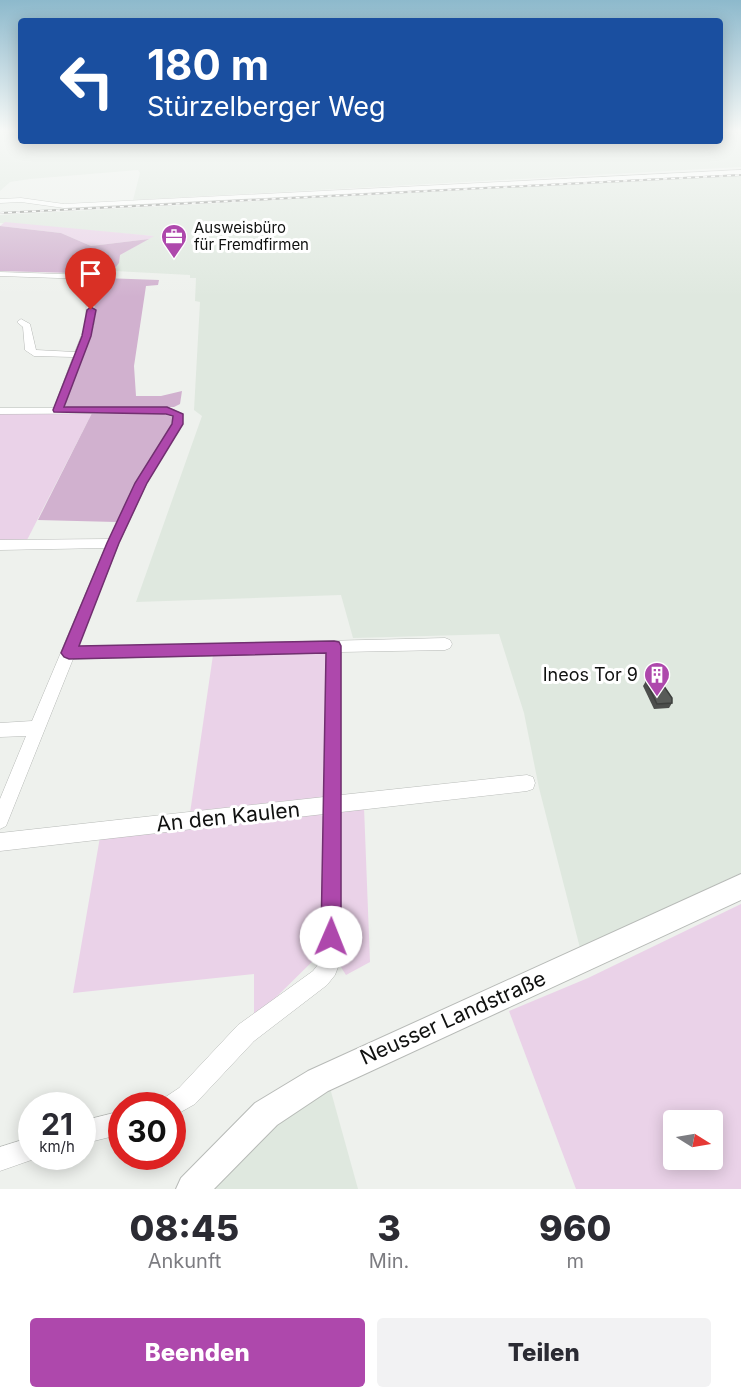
<!DOCTYPE html>
<html lang="de">
<meta charset="utf-8">
<style>
:root{--surface:#fff;--page:#f2f2f3;--text:#2b2b33;--muted:#7c7c81;--accent:#ae48ac}
body{margin:0;font-family:Inter,sans-serif;background:var(--page);color:var(--text);height:100vh;display:flex;flex-direction:column;font-size:22px;white-space:nowrap}
*{box-sizing:border-box;margin:0}
p{font-size:20px;color:var(--muted)}
.icon{flex:none;width:33px;height:33px;fill:none;stroke:currentColor;stroke-width:2;stroke-linecap:round;stroke-linejoin:round}
.map{position:relative;height:1189px;overflow:hidden}
.sheet{display:flex;flex-direction:column;background:var(--surface);flex:1}
.sheet>*{flex:none}
.hud{position:absolute;left:18px;top:18px;width:705px;height:126px;border-radius:6px;box-shadow:0 3px 15px #0003;background:#1a4fa0;color:#fff;overflow:hidden}
.needle{width:39px;rotate:101deg}
.controls{position:absolute;left:663px;top:1110px;display:grid;gap:12px}
.controls a{display:grid;place-items:center;width:60px;height:60px;border-radius:6px;background:var(--surface);box-shadow:0 3px 15px #0003;font-size:30px}
.speed{position:absolute;left:18px;top:1092px;display:flex;gap:12px;font-size:30px;font-weight:700;text-align:center}
.speed>*{display:grid;place-content:center;width:78px;height:78px;border-radius:50%;background:var(--surface);box-shadow:0 3px 15px #0003;line-height:1}
.speed small{font-size:15px;font-weight:400}
.speed .limit{border:9px solid #d22;background:#fff;color:#111}
.pin{position:absolute;display:grid;place-items:center;width:51px;height:51px;color:#fff;margin:-62px -26px;border-radius:50% 50% 50% 0;rotate:-45deg;box-shadow:0 0 6px #0007}
.pin .icon{rotate:45deg}
.me{position:absolute;width:66px;margin:-33px;rotate:1deg;stroke-linejoin:round;filter:drop-shadow(0 0 4px #0008)}
.turn{display:flex;align-items:center;gap:21px;height:126px;padding:0 30px;font-size:27px}
.turn .icon{width:78px;height:78px;stroke-width:2.5}
.turn b{display:block;font-size:42px;line-height:51px}
.eta{display:flex;justify-content:space-evenly;align-items:center;height:102px;text-align:center}
.eta b{font-size:36px;font-weight:800;line-height:42px}
.button{display:flex;gap:12px;margin-top:auto;padding:12px 30px}
.button a{flex:1;height:69px;border-radius:6px;background:var(--accent);color:#fff;font-size:24px;font-weight:800;line-height:69px;text-align:center}
.button a+a{background:var(--page);color:var(--text)}
.map>svg:first-child{display:block}
.built{fill:#dfe8df}
.green{fill:#ead2e8;fill-rule:evenodd}
.forest{fill:#d1b1cf}
.lines{fill:none;stroke-linecap:round;stroke-linejoin:round}
.minor-casing{stroke:#b7bab7;stroke-width:1}
.major-casing{stroke:#b7bab7;stroke-width:2}
.minor{fill:#fff;fill-rule:evenodd}
.major{fill:#fff;fill-rule:evenodd}
.rail-casing{stroke:#898b88;stroke-width:2}
.rail{stroke:#fff;stroke-width:1.5;stroke-dasharray:4;stroke-linecap:butt}
.wall{fill:#4c4e4c}
.building{fill:#585b58;stroke:#3e403e;stroke-width:1.5}
.route{fill:#ae48ac;stroke:#712f70;stroke-width:1.5}
.labels{text-anchor:middle;stroke-width:6;stroke-linejoin:round;paint-order:stroke}
.far-poi-label{font-size:15px;fill:#101110;stroke:#fff;text-anchor:start}
.poi-label{font-size:18px;fill:#101110;stroke:#fff;text-anchor:end}
.near-street-label{font-size:21px;fill:#101110;stroke:#fff}
</style>
<div class="map">
<svg width="741" height="1189" viewBox="0 0 741 1189">
<rect width="100%" height="100%" fill="#eef1ed"/>
<g class="built">
<path d="M0,131h21v10h699v-10h21v36l-608,33 7,-27 -2,-3 -108,9 -20,3 -10,9z"/>
<path d="M741,175v698l-161,75 -41,-160 -15,-75 -25,-79 -146,4 -12,-43 -205,7 66,-186 -8,-6 6,-108 -5,-1 1,-23h-6v-3l-76,-4 6,-16 33,-19 -153,-13v-8z"/>
<path d="M330,1088l28,101h-145l65,-66z"/>
</g>
<g class="green">
<path d="M5,222l149,14 -5,3 -58,7 -30,-13 -61,-7z"/>
<path d="M92,413l-65,127h-27v-126z"/>
<path d="M328,651l-1,142 -6,7 -131,13 23,-158z"/>
<path d="M364,807l6,155 -24,13 -7,-11 2,-152z"/>
<path d="M319,813l10,9 -5,128 -70,69v-45l-181,19 27,-156z"/>
<path d="M741,904v285h-165l-67,-178 79,-33zM674,1120h38v40h-38z"/>
</g>
<g class="forest">
<path d="M0,226l61,7 30,13 58,-7 -29,16 -1,8 -9,11 -110,-3z"/>
<path d="M103,278l56,2 -1,5 -12,1 -12,80 2,30h25l21,-5 -2,13 -6,3h-107l-4,-3 27,-73 3,-50z"/>
<path d="M158,412l14,5 1,9 -57,96 -78,-2 54,-107z"/>
</g>
<g class="lines">
<defs>
<g id="minor">
<path d="M741,170v4l-677,34 -43,-6 -21,1v-4l21,-1 43,6z"/>
<path d="M0,272l91,3 4,2 -1,47 -30,84 103,-1 16,7 -1,10 -35,59 -28,60 -41,104 367,-9 5,2 2,4 -2,4 -5,2 -104,2v143l186,-20 6,2 2,6 -2,6 -6,2 -186,21v147l-6,16 -8,10 -73,56 -59,63 -23,13v-11h-11l3,-8 15,-10 59,-63 75,-54 7,-9 4,-148 -324,37v-18l324,-36 3,-144 -254,6 -67,167 -6,3v-30l26,-63 -26,1v-14l32,-2 73,-173 -105,2v-10l109,-1 26,-56 37,-59 1,-8 -7,-3 -166,1v-6h54l19,-51 -39,-1 -9,-6 -2,-23 -6,-5 4,-3 9,5 6,26 39,2 11,-28 1,-45 -87,-3z"/>
<path d="M122,1111v23l-40,10v-23z"/>
<path d="M32,1137v19l8,1 -40,14v-24z"/>
</g>
<path id="major" d="M741,874v26l-413,191 -51,34 -63,64h-38l5,-11 74,-75 53,-32z"/>
</defs>
<use href="#minor" class="minor-casing"/>
<use href="#major" class="major-casing"/>
<use href="#minor" class="minor"/>
<use href="#major" class="major"/>
<defs>
<path id="rail" d="M0,213l741,-38"/>
</defs>
<use href="#rail" class="rail-casing"/>
<use href="#rail" class="rail"/>
</g>
<path class="wall" d="M646,681l26,22 -3,5 -15,1 -11,-23z"/>
<path class="building" d="M659,679l13,19v5l-15,1 -11,-23z"/>
<linearGradient id="sky" x2="0" y2="1"><stop stop-color="#8db9cc"/><stop offset="0.44" stop-color="#f7f9f7"/><stop offset="1" stop-color="#f7f9f7" stop-opacity="0"/></linearGradient>
<rect width="741" height="297" fill="url(#sky)"/>
<path class="route" d="M91,307l5,3 -5,26 -27,71h103l16,7v10l-36,59 -28,60 -40,103 255,-5 5,1 2,4v291l-3,7 -7,3 -7,-3 -3,-7 5,-284 -257,6 -5,-2 -3,-4 46,-110 28,-60 37,-59 1,-8 -7,-2 -112,-2 -1,-2 29,-74 5,-26z"/>
<defs>
<symbol id="office-pin" viewBox="-11 -11 22 30"><path d="M0 17L-7.5 6A9.5 9.5 0 1 1 7.5 6Z" fill="#ae48ac" stroke="#fff"/><path d="M-6-3h4V-5.5h4V-3h4V5H-6ZM-1-4.5V-3h2v-1.5ZM-6 0V1H6V0Z" fill="#fff"/></symbol>
<symbol id="building-pin" viewBox="-11 -11 22 30"><path d="M0 17L-7.5 6A9.5 9.5 0 1 1 7.5 6Z" fill="#ae48ac" stroke="#fff"/><path d="M-4-6H4V6H1V3H-1V6H-4ZM-2.5-4.3h1.7v1.8h-1.7ZM.8-4.3h1.7v1.8H.8ZM-2.5-1h1.7V.8h-1.7ZM.8-1h1.7V.8H.8Z" fill="#fff"/></symbol>
</defs>
<g fill-rule="evenodd">
<use href="#office-pin" x="159" y="222" width="30" height="40"/>
<use href="#building-pin" x="642" y="660" width="30" height="40"/>
</g>
<g class="labels">
<g class="far-poi-label">
<text x="194" y="233">Ausweisbüro<tspan x="194" dy="17">für Fremdfirmen</tspan></text>
</g>
<g class="poi-label">
<text x="638" y="681">Ineos Tor 9</text>
</g>
<g class="near-street-label">
<text transform="translate(228 817) rotate(-6)" y="7">An den Kaulen</text>
<text transform="translate(453 1018) rotate(-24)" y="7">Neusser Landstraße</text>
</g>
</g>
</svg>
<div class="controls">
<a><svg class="needle" viewBox="-14 -14 28 28"><path d="M0-13l5 13h-10z" fill="#e53935"/><path d="M0 13l5-13h-10z" fill="#7c7c81"/></svg></a>
</div>
<div class="speed"><div>21<small>km/h</small></div><div class="limit">30</div></div>
<div class="pin" style="left:91px;top:310px;background:#d93025"><svg class="icon" aria-label="arrive" viewBox="0 0 24 24"><path d="M6 21V4h12l-3 4 3 4H6"/></svg></div>
<svg class="me" style="left:331px;top:937px" viewBox="-20 -20 40 40"><circle r="19" fill="#fff"/><path d="M0-13L10 11 0 6-10 11z" fill="#ae48ac"/></svg>
<div class="hud">
<div class="turn"><svg class="icon" aria-label="left" viewBox="0 0 24 24"><path d="M17 20v-9H6M10 6l-5 5 5 5"/></svg><div><b>180 m</b>Stürzelberger Weg</div></div>
</div>
</div>
<section class="sheet">
<div class="eta">
<div><b>08:45</b><p>Ankunft</p></div>
<div><b>3</b><p>Min.</p></div>
<div><b>960</b><p>m</p></div>
</div>
<div class="button"><a>Beenden</a><a>Teilen</a></div>
</section>
